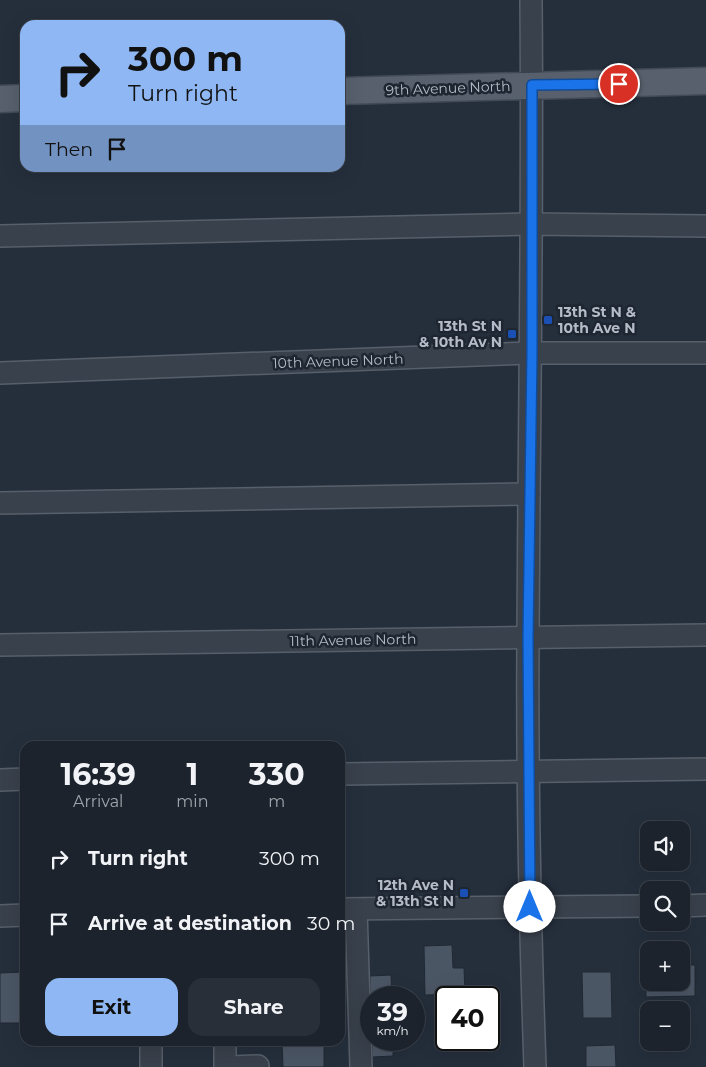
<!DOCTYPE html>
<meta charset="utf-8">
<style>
:root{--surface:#1c232d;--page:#292f39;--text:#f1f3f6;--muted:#a0a4aa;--line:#3a4049;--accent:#8fb7f3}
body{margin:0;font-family:Montserrat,sans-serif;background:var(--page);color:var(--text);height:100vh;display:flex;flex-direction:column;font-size:19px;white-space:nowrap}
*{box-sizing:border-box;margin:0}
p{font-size:16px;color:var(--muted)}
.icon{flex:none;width:28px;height:28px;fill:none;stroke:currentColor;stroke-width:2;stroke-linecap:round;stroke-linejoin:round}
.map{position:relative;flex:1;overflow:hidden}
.drawer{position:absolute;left:20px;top:741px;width:325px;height:305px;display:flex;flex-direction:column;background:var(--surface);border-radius:15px;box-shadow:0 5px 20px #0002,0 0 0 1px var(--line)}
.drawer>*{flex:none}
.banner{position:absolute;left:20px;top:20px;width:325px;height:152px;border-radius:15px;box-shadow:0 5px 20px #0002,0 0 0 1px var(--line);background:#8fb7f3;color:#111;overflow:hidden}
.fabs{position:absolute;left:640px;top:821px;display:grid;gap:10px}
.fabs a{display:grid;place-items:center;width:50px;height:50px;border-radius:10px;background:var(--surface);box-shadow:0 5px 20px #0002,0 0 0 1px var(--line);font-size:25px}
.speed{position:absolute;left:360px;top:986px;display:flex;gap:10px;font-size:25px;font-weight:700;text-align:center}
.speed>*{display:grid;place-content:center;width:65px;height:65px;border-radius:50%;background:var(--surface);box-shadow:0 5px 20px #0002,0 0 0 1px var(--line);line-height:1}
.speed small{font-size:12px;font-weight:400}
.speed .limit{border:2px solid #111;border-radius:8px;background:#fff;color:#111}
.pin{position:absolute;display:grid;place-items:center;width:42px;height:42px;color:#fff;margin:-21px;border:2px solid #fff;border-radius:50%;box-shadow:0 1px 5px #0007}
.me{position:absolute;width:55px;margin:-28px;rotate:0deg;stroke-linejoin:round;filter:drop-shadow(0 0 4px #0008)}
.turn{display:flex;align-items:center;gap:18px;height:105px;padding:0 25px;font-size:22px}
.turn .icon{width:65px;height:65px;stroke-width:2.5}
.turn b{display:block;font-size:35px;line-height:42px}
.then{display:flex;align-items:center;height:48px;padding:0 25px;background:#0003;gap:10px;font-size:19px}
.eta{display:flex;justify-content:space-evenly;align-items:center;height:85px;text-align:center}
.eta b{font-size:30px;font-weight:700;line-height:35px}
.cta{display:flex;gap:10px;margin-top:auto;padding:10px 25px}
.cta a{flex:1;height:58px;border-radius:15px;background:var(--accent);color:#111;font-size:20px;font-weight:700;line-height:58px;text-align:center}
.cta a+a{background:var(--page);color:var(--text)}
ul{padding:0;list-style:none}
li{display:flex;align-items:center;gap:15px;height:65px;padding:0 25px}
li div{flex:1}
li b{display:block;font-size:19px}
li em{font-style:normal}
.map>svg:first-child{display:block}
.building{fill:#4b5665;stroke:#202833}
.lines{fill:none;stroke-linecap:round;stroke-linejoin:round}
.minor-casing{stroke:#575f6a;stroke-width:24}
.major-casing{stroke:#424a55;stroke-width:29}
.minor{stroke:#39414c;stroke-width:21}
.major{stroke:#57606c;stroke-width:26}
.route-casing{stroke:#114b97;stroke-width:12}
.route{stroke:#1a73e8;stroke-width:9}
.transit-dot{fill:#1a4fb4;stroke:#1e2631;stroke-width:2}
.labels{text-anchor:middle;stroke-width:5;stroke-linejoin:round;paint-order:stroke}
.street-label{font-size:14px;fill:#b5bcc8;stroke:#1e2631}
.poi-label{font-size:14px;font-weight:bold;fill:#b5bcc8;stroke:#1e2631;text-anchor:end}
</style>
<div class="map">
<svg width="706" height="1067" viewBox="0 0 706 1067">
<rect width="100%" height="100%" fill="#252f3c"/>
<g class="building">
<path d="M452,945l1,23h11l1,26 -40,1 -1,-49z"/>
<path d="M681,965h14v31l-49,1v-31h3v16h32z"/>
<path d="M25,972v51h-25v-50z"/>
<path d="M582,972h29l1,46h-29z"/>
<path d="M391,975l1,23h-22v-22z"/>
<path d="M446,1011v29h17v6l-26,1 -1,-35z"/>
<path d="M372,1040h21v16l-21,1z"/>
<path d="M282,1041h42v26h-41z"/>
<path d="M615,1045l1,22h-30v-21z"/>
</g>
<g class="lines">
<defs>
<g id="minor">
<path d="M531,0c2,213 -2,425 -3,638 -1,143 2,286 7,429"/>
<path d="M0,236l532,-12 174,2"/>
<path d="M0,373l531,-20h175"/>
<path d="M0,503l529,-9"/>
<path d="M0,645l706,-10"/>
<path d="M340,774l366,-5"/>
<path d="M0,780l25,-1"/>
<path d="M681,906l25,-1"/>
<path d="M340,909l309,-3"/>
<path d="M356,909l5,158"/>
<path d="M0,916l25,-1"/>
<path d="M151,1041v26"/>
<path d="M225,1041v26"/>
<path d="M229,1067l29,-1"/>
</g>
<g id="major">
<path d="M340,91l366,-10"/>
<path d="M0,99l25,-1"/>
</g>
</defs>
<use href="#minor" class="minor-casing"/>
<use href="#major" class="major-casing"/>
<use href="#minor" class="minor"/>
<use href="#major" class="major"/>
</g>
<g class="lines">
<defs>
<path id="route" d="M530,907l-2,-269 4,-285v-268l87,-1"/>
</defs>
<use href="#route" class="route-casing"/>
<use href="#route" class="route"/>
</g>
<g class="transit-dot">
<rect x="543" y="315" width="10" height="10" rx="2.5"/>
<rect x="507" y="329" width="10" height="10" rx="2.5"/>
<rect x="459" y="888" width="10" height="10" rx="2.5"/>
</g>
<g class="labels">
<g class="street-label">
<text transform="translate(448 88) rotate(-2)" y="5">9th Avenue North</text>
<text transform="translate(338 361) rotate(-2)" y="5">10th Avenue North</text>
<text transform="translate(353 640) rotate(-1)" y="5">11th Avenue North</text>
</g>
<g class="poi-label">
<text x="558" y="317" text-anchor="start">13th St N &amp;<tspan x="558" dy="16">10th Ave N</tspan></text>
<text x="502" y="331">13th St N<tspan x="502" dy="16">&amp; 10th Av N</tspan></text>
<text x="454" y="890">12th Ave N<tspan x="454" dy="16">&amp; 13th St N</tspan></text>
</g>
</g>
</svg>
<div class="fabs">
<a><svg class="icon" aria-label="sound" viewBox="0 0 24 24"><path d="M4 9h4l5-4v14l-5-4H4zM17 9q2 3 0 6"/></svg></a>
<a><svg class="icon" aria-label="search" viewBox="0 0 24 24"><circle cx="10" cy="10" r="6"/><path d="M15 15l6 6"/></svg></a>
<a>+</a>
<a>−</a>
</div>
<div class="speed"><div>39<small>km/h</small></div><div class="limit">40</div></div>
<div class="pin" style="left:619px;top:84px;background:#d93025"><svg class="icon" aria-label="arrive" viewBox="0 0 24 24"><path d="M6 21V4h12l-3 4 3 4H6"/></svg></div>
<svg class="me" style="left:530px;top:907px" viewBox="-20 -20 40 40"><circle r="19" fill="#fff"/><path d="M0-13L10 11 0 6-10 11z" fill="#1a73e8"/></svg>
<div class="banner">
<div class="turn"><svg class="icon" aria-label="right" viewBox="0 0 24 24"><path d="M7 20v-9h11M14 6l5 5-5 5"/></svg><div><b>300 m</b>Turn right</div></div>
<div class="then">Then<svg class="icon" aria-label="arrive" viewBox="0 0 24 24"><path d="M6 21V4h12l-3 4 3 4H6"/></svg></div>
</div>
<section class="drawer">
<div class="eta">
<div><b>16:39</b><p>Arrival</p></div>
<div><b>1</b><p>min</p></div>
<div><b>330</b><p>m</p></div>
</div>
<ul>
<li><svg class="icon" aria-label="right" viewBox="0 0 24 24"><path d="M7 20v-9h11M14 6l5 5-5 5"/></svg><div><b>Turn right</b></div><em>300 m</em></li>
<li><svg class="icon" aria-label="arrive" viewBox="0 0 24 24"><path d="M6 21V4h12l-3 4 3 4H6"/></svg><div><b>Arrive at destination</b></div><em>30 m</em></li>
</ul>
<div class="cta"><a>Exit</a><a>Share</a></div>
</section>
</div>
